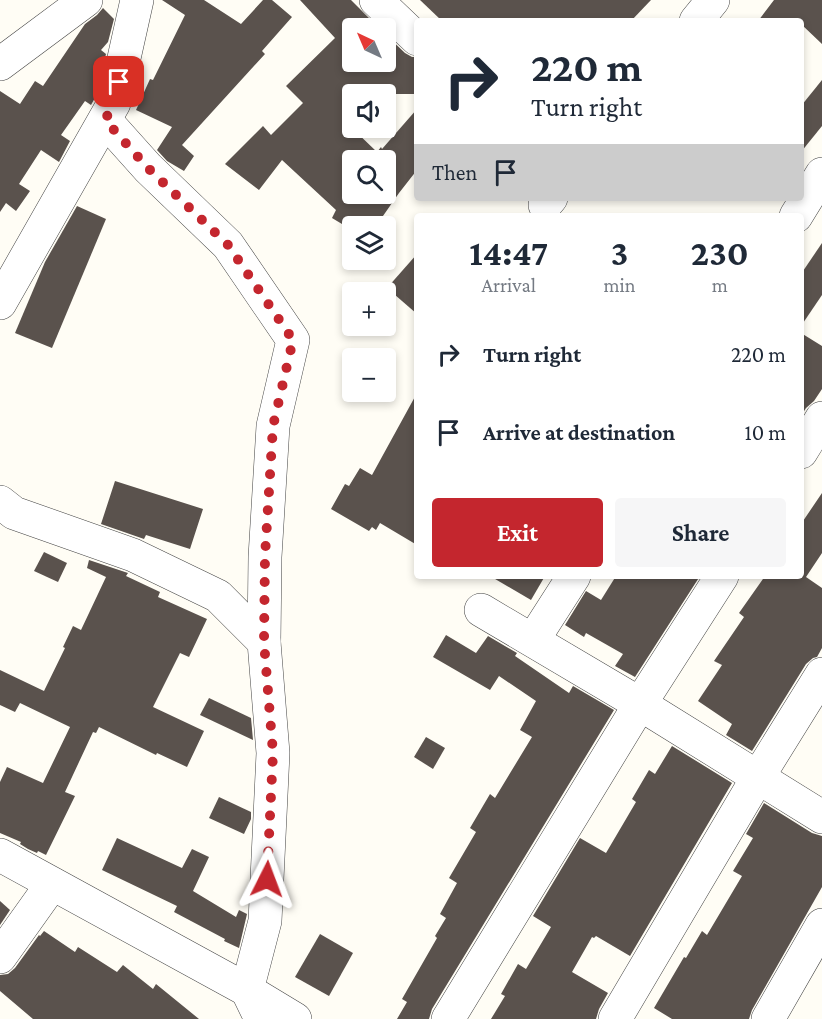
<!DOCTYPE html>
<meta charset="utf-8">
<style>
:root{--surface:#fff;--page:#f6f6f7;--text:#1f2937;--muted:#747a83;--accent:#c4262e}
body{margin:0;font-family:"Crimson Pro",serif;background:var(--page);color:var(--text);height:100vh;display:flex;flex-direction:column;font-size:22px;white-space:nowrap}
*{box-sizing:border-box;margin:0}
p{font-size:20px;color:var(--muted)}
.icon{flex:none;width:33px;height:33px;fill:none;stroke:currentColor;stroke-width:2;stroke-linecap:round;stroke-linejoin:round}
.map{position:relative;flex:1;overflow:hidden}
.side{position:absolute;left:414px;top:213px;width:390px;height:366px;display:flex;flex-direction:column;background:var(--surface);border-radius:6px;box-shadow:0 3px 9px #0003}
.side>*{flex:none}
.guide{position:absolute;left:414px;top:18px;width:390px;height:183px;border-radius:6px;box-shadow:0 3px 9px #0003;background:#fff;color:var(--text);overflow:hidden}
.needle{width:39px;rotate:316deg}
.buttons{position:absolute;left:342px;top:18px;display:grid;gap:12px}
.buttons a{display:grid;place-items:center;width:54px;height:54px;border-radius:6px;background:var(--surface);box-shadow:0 3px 9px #0003;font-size:30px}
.pin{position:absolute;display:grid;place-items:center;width:51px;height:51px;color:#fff;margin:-26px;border-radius:12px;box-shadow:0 3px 9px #0006}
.me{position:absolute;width:66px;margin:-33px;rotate:3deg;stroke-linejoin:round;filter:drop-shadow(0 0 4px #0008)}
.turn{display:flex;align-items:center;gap:21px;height:126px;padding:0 18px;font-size:27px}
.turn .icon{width:78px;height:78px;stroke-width:2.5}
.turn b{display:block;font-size:42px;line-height:51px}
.then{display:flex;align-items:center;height:57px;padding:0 18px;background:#0003;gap:12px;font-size:22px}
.eta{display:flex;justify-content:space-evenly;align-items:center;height:102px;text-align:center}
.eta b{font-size:36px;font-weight:700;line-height:42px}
.cta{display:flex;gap:12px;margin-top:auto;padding:12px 18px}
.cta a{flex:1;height:69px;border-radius:6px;background:var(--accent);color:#fff;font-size:24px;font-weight:700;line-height:69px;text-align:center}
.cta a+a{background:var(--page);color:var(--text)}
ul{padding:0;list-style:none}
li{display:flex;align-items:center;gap:18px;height:78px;padding:0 18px}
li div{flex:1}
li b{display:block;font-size:22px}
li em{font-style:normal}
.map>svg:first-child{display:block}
.building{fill:#5a524d;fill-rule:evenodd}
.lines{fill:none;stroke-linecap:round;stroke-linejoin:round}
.minor-casing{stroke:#444;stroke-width:34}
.minor{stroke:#fff;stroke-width:33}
.route{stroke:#c4262e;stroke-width:10;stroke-dasharray:0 18}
</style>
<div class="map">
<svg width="822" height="1019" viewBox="0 0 822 1019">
<rect width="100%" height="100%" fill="#fffdf5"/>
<g class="building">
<path d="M162,0h42l37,24 22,-24h9l20,17 -30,34 3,3 -83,91 12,11 -10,15 -17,-10 -10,-11 15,-23 -36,-17 14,-31 3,1 32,-65z"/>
<path d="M300,0h51l28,28h-27v34h34v-27l19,18 7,4h5v37h-65v34l25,24 4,-5 1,2 35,-40v61l-18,23 -23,33h-24v4l-20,-12 4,-8 -54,-50 -23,30 -34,-26 38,-38 8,9 32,-32 -17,-17 49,-48zM352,160h34v34h-34z"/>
<path d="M420,0h231l-20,21h-189z"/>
<path d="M774,0h48v44l-21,-20v-3h-43z"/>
<path d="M103,8l11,11 -6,23 -7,8 5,4 -6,23 -1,2 1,1 -4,16 -5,9 -6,-4 -24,34 9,6 -11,21 -18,-12 -22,34 11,7 -14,20 -10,-8 -6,9v-121l20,13 15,-23 8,5 42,-62 12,-9z"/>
<path d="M822,80v46l-21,26v-46z"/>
<path d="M77,206l29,13 -54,129 -37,-15 30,-71z"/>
<path d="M822,243v52l-21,31v-52z"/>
<path d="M417,254v60l-30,-26z"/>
<path d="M801,333l21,13v43l-8,12 -8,7 -5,8z"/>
<path d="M417,393v152l-37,-22 -4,7 -4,-3 -3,4 -38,-22 14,-25 4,2 11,-18 12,7z"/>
<path d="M115,481l88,28 -13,40 -44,-14 -2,4 -43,-15z"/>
<path d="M822,493v60l-16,24 16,11v60l-5,9 -4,1 -7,6 -54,87 -26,-16 6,-11 -34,-23 24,-36 -8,-4 30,-44 -5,-4 26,-37h36v-52z"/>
<path d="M44,552l23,11 -9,19 -24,-11z"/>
<path d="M89,560l39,13 -2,3 34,16 -2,5 49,22 -18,38 -9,-4 -27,54 51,24 -17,36 -30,-14 -1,2 -57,-28 -3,6 -3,-1 -28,60 10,4 -29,59 -8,-4 -1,2 -9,-4 -8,-5 1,-2 -21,-9v-51l7,-15 36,16 27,-56 -50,-24 -5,9 -15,-7v-35l44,21 21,-43 -2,-1 10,-21 8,4 25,-53 -19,-9z"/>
<path d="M490,576h55l-14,24z"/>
<path d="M616,576h84l-65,101 -20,-11 8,-12 -37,-21 -2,4 -19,-12 21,-34 15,9z"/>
<path d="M446,635l30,18 12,-17 29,17 -2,3 54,37 4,-7 41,24 -182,299 -3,10h-32l10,-17 -5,-3 35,-61 -2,-2 11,-18 -6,-4 17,-31 -8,-5 27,-46 -6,-4 20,-34 5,4 37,-61 -12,-7 16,-29 -37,-25 -9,14 -57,-33z"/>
<path d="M209,698l42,20 2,22 -53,-25z"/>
<path d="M426,737l19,11 -12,21 -19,-12z"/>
<path d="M672,746l60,37 -102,173 -34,-20 -2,2 -2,-1 -20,35 36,21 -9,16 -3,10h-105l14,-23 -4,-2 17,-30 8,5 25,-42 -18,-11 47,-78 26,15 30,-51 -4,-3 17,-29 6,4z"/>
<path d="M219,797l32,15v7l-7,15 -35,-16z"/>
<path d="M764,803l48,30 10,3v51l-70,123 -3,9h-77l-18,-11 30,-51 2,1 16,-27 5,4 35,-59 -9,-5 20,-33 -7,-4z"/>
<path d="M117,838l65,30 10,-19 17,8 -16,34 43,26 3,-7 8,4 -8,34 -15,-7 1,-2 -51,-27 3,-6 -75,-36z"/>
<path d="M0,901l10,9 -10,15z"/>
<path d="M44,931l31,21 3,-5 39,25 6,-7 30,24 3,-5 43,35h-166l-33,-28v-16l8,-1 7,-6 24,-33 1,1z"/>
<path d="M320,934l33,19 -24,43 -34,-19z"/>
</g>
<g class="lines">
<defs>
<g id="minor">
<path d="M376,0l41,39"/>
<path d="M696,21l17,-21"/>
<path d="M0,64l86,-64"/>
<path d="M105,120l43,48 80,77 65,95 -20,86 -8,131 -1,85"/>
<path d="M545,205l6,-7"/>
<path d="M796,216l26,-42"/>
<path d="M0,303l114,-200 23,-103"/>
<path d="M801,452l21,-34"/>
<path d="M0,502l14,11 119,42 85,41 46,46 9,111 -8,168 -18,69 14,29"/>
<path d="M481,610l159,94 182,113"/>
<path d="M533,640l41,-64"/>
<path d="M0,855l247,135 48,29"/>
<path d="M0,957l52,-73"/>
<path d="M448,1019l192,-315 82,-128"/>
<path d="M615,1019l143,-242 64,-103"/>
<path d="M768,1019l54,-94"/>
</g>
</defs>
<use href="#minor" class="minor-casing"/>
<use href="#minor" class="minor"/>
</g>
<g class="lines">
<path class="route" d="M119,82l-5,21 -9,17 43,48 80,77 65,95 -20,86 -8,130 -1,86 9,111 -6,126"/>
</g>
</svg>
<div class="buttons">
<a><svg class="needle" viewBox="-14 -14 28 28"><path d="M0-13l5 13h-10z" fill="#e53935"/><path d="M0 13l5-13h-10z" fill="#747a83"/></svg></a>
<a><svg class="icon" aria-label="sound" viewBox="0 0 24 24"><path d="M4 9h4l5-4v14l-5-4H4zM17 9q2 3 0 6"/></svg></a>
<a><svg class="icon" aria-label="search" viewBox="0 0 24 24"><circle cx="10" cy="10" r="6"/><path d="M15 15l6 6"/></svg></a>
<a><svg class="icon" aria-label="layers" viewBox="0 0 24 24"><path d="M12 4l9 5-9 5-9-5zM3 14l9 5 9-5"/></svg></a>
<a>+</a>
<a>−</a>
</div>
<div class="pin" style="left:119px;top:82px;background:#d93025"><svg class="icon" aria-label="arrive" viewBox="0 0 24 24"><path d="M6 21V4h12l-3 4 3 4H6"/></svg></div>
<svg class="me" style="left:267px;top:879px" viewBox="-20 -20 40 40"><path d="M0-17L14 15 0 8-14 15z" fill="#c4262e" stroke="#fff" stroke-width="4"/></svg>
<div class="guide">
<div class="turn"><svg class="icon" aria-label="right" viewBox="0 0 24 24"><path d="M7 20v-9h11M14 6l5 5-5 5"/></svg><div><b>220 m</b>Turn right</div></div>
<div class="then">Then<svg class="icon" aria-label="arrive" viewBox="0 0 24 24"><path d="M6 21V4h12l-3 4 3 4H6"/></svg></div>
</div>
<section class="side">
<div class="eta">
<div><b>14:47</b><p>Arrival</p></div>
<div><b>3</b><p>min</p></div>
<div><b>230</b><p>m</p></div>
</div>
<ul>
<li><svg class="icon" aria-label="right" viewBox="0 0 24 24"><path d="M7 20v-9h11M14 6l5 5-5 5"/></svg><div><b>Turn right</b></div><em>220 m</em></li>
<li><svg class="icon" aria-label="arrive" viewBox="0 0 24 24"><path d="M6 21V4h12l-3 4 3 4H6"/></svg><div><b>Arrive at destination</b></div><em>10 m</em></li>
</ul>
<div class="cta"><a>Exit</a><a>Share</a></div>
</section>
</div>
